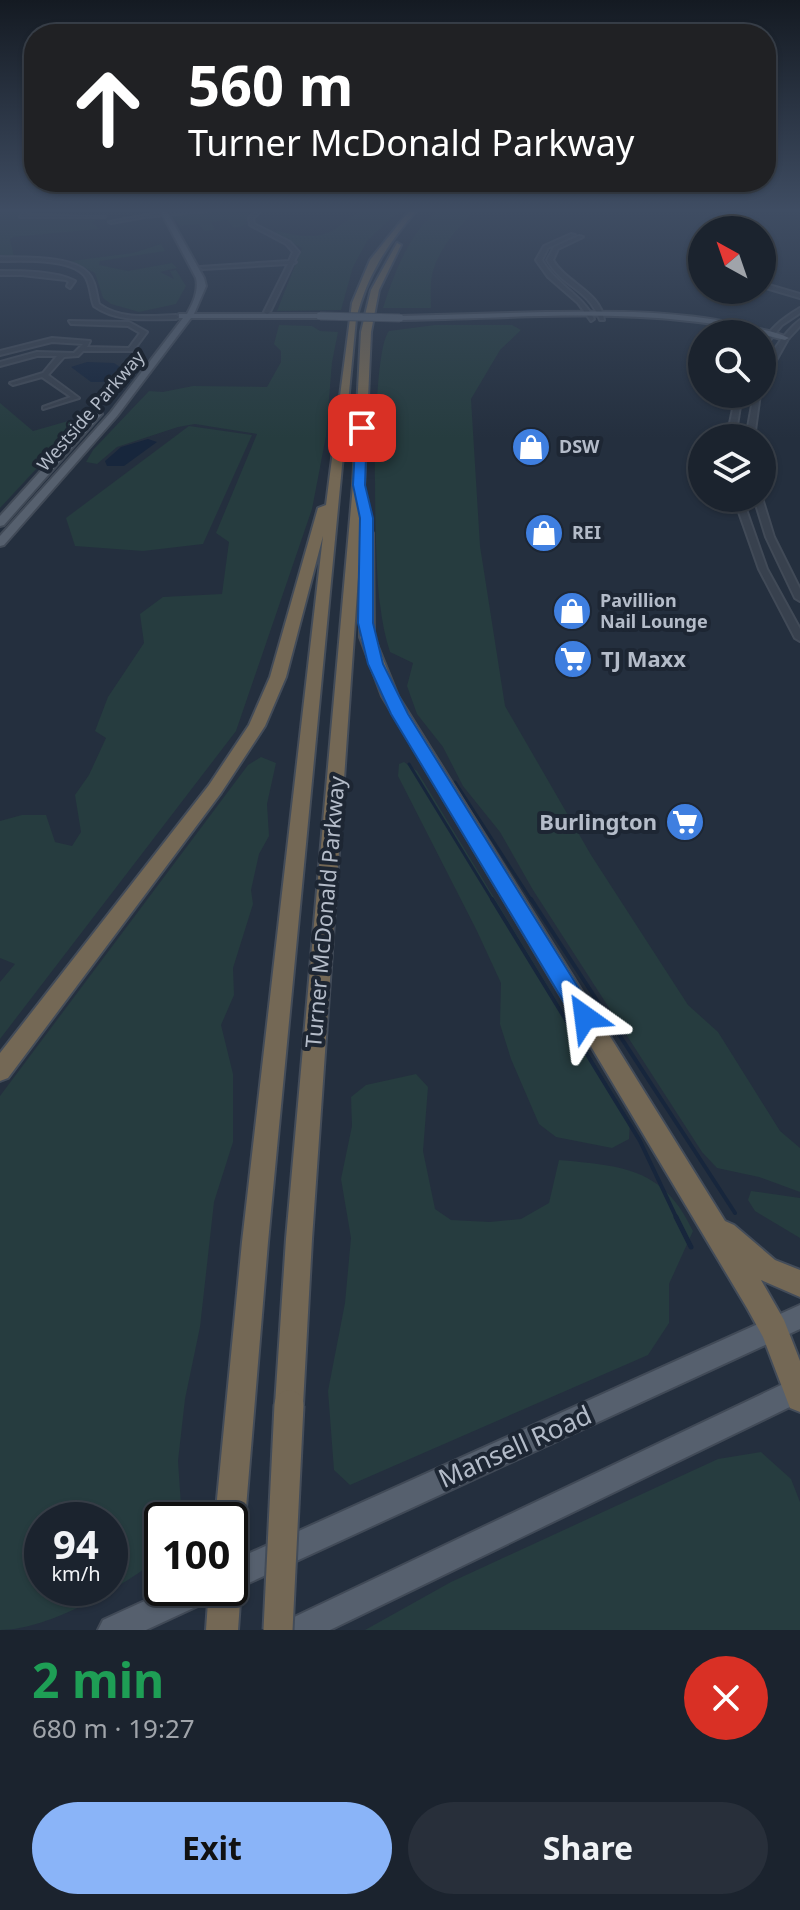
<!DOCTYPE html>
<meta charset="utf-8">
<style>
:root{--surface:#1b232e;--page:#282f3a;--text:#f1f3f6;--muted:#a0a4aa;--line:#39404a;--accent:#8ab4f8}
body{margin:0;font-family:"Noto Sans",sans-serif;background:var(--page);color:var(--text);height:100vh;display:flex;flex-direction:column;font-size:30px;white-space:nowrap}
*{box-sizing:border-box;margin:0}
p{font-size:26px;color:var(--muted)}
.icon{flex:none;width:44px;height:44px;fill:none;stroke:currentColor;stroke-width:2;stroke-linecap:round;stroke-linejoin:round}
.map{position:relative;height:1630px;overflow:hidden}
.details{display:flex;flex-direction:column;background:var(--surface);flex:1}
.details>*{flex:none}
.hud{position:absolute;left:24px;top:24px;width:752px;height:168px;border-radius:32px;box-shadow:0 2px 6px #0004,0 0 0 2px var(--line);background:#202124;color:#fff;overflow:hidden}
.needle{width:52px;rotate:320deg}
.controls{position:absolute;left:688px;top:216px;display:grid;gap:16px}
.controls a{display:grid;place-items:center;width:88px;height:88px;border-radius:50%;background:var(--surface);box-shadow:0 2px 6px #0004,0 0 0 2px var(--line);font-size:40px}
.speed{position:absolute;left:24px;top:1502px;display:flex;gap:16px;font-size:40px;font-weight:700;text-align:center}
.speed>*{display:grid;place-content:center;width:104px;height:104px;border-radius:50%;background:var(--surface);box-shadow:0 2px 6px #0004,0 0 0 2px var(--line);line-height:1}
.speed small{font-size:20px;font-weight:400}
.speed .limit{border:4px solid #111;border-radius:12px;background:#fff;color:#111}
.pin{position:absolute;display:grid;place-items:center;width:68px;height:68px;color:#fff;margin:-34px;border-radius:16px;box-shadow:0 4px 12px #0006}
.me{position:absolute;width:88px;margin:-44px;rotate:329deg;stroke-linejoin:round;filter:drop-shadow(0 0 6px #0008)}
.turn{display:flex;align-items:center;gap:28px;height:168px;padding:0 32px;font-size:36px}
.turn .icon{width:104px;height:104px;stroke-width:2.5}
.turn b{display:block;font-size:56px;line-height:68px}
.round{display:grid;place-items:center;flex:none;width:84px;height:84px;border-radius:42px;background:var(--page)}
.headline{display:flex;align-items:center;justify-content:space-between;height:136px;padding:0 32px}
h1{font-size:48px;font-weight:700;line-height:60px;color:#1e9e55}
.primary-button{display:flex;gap:16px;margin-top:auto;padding:16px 32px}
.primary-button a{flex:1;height:92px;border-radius:48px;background:var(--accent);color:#111;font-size:32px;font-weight:700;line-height:92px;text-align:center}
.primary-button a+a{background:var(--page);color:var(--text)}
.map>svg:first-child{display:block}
.green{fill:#263c3f;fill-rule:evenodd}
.water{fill:#17263c}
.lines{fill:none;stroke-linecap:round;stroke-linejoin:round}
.stream-far2{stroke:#17263c;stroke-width:3}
.stream-far1{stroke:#17263c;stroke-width:4}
.stream{stroke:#17263c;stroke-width:5}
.minor-casing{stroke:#414a57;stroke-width:4}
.major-casing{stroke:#414a57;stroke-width:4}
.highway-casing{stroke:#434c59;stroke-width:4}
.minor{fill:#38414e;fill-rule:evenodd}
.major{fill:#56606e;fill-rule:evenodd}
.highway{fill:#746855;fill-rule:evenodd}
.major-bridge-casing{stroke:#414a57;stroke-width:9;stroke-linecap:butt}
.highway-bridge-casing{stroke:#434c59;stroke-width:33;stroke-linecap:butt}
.major-bridge{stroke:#56606e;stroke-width:7}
.highway-bridge{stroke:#746855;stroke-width:29}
.route{fill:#1a73e8;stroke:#114b97;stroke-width:2}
.labels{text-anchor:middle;stroke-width:8;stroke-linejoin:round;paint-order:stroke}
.far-street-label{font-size:18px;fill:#b4bcc9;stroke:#1d2633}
.far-poi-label{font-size:18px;font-weight:bold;fill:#b4bcc9;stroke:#1d2633;text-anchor:start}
.poi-label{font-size:22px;font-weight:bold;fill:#b4bcc9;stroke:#1d2633;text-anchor:start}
.street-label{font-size:22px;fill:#b4bcc9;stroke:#1d2633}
.near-street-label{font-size:26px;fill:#b4bcc9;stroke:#1d2633}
</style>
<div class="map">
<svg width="800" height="1630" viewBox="0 0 800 1630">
<rect width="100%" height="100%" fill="#242f3e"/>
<g class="green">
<path d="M0,210h23l-5,6 4,2h75l-5,5 7,6 -86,8 -3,2 4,18 -14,-1z"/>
<path d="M360,210h40l-33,31 -14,26 -12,43 -64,1 25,-63 -30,-16c10,-2 15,2 25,3 31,5 41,-8 63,-25z"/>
<path d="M438,210h37c-17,17 -38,41 -43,65 -2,10 -1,23 -1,33h-48c11,-35 26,-75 55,-98z"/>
<path d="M218,211l30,2 -2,12 -12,3 -7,-8 -16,2 4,8 -11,1 -5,-7 -19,2 -7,-10z"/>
<path d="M161,244l4,7 -65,10 -1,4 29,6 44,-8 5,5 -17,4 14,7 -4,-8 6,-1 10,16 -10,18 -37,8 -28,-8 -8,-6 -8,-25 -24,-12 62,-8z"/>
<path d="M279,325l33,1 8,5 18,1 -6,30 -6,74 -14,73 -76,222 -236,308v-57l15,-18 -15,-6v-137l22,-6h24l9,27 17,4 9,-14 -6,-37 14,-20 17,-37 -11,-7 13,-34 36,-54 -4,-29 23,-17 59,-3 7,-52 -13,-9 41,-99 -62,-10 -17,3 -61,20 -20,17 -11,-2 7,-12 56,-59 14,1 30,-6 74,1 14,-25v-11l-7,-7z"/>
<path d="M435,325h77l9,5 -21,20 -29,49 9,147 25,160 86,149 97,150 30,27 62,99 20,17v44l-41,-15 -42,-9 -15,-16 -169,-262 -33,-58 -37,-46 -20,-39 -26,-33 -10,-28 6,-23 -23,-11c-5,-15 -8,-31 -10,-48 -6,-37 -10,-251 9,-273z"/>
<path d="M0,403l33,28 35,-10 7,6 -75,81z"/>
<path d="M189,426l63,9 -49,109 -60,7 -68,-5 -9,-28z"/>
<path d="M261,757l15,6 -9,41 2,32 -10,18 -8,36 2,14 -20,64 1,27 -13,30 12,49v68l-19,60 -14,125 -15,72 -7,62 4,59h-20v36c-38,30 -113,74 -162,74v-534l248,-331zM42,1520h68v68h-68z"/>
<path d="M404,762l13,9 213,350 -1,18 -17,9 -56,-11 -17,-13 -28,-65 -11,-35 1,-41 -24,-52 -79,-155 1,-12z"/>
<path d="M416,1074l12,13 -5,64 12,58 16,11 39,2 31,-3 28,-16 10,-43c63,6 104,7 134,71l-24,53v39l-21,32 -298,130 -16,-15 -6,-79 17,-88 6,-65 -10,-59 11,-53 -1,-29 15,-12z"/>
<path d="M751,1191l49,7v40l-45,-27 -7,-11z"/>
<path d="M761,1452l30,27 9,23v128h-435l86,-48 267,-123z"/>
</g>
<g class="water">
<path d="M87,362l27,1 6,4 -16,15h-13l-20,-15z"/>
<path d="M148,439l9,3 -33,24h-17l-2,-5 16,-14z"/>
</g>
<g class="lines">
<g class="stream-far2">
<path d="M409,764l84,137"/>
<path d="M455,782l77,119"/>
</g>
<g class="stream-far1">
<path d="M492,899l148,242 37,78"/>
<path d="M531,899l204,314"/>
</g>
<path class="stream" d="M676,1217l15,30"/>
<defs>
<g id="minor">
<path d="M25,210h5l-4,5 79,2h-85z"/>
<path d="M175,210h40l-70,7 -34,6 -2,-1z"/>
<path d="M257,210h5l-9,8 1,6 36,18 9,10 -5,9 2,1 -3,2 -23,48 -3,2 -3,-2 24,-48 -85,5 -3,-2 89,-6 4,-9 -7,-8 -36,-19 -1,-7z"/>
<path d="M571,234l4,1 -27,13 -6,12c13,24 40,34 52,59l-3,2 -13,-18 -30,-26 -12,-17 8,-14z"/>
<path d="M579,236l4,1 -25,12 -5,11c13,23 48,32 51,60h-4c-12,-32 -37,-32 -53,-60l7,-13z"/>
<path d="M0,257c23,1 72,-2 88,16 8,8 8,21 11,31 22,16 51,12 77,11l3,2 -3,2c-28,0 -58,4 -82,-13 -4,-9 -3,-23 -10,-31 -15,-17 -63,-14 -84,-14z"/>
<path d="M0,271c21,0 56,0 75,10l-5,7 -3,-2 2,-4 -3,-2 -44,-5h-22z"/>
<path d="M762,283l38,11v4l-38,-11z"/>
<path d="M800,308v5l-18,12 -20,25c2,-19 23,-33 38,-42z"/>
<path d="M800,320v6l-12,13 -23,41 -3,2c0,-19 23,-51 38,-62z"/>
<path d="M69,321l60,1 18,10 -14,19h-50l-5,5 -14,1 -16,18 31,23 -36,11v-2l28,-10 -29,-20 -29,8 -3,-2 33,-10 14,-17h-20l-37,10v-4l37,-10 37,1 9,-9 -31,-2 -52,13v-4l52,-13 38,3 -3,6 42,1 11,-15 -12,-7 -57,-2z"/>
<path d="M736,394h6l-7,44h-8z"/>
<path d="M754,394h6l-6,44h-8z"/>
<path d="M734,498h8l25,71 33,60v12l-5,-3 -36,-69z"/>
<path d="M754,498h8l12,39 26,52v12l-5,-3 -29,-61z"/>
</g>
<g id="major">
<path d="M160,210h6l38,68 2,8 -12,28h126l4,2 -4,2h-129l-74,98 -113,129 -4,1v-10l111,-124 72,-94h-4v-4h8c6,-11 12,-23 9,-36z"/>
<path d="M545,312c70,-1 141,-2 209,16 12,2 25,5 35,10l-4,2c-31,-8 -63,-16 -96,-19 -96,-11 -193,-2 -289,-1l-4,-2 4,-2z"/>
<path d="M94,412l8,2 -98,111 -4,1v-10z"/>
<path d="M800,1305v24l-560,258 -10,4 -8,-3h8v-26z"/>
<path d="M800,1376v26l-470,228h-47l5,-10z"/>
<path d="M173,1588h46l-4,10 -69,32h-48l5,-10z"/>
</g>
<g id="highway">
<path d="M410,210h7c-29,33 -50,65 -61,109l-88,923 -23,278 -4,11 -11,4v-15h-15l27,-278 81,-706 -37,141 -21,49 -44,67 -213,285 -8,3v-28l209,-268 40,-60 21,-48 48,-169 8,-3 26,-202 18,-43z"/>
<path d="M397,243l4,2 -22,45 -8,42 -9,199 5,-2 6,4 1,104 24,59 327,525 9,4 41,35 25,10v27l-39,-17 23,40 16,41v51l-10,-4 -27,-71 -16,-29 -365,-612 -22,-59v-88l-48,690 -9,166 -4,10 -10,4 -10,-4 -4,-10 11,-166 67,-754 8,-153 10,-42z"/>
<path d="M230,1574l6,3 5,11 -3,42h-32l3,-42h21z"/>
</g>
</defs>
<use href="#minor" class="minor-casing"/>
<use href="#major" class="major-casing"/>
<use href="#highway" class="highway-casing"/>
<use href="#minor" class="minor"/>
<use href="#major" class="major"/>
<use href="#highway" class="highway"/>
<defs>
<path id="major-bridge" d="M320,316l80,2"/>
<path id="highway-bridge" d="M278,1630l11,-225"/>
</defs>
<use href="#major-bridge" class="major-bridge-casing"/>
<use href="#highway-bridge" class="highway-bridge-casing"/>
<use href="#major-bridge" class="major-bridge"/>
<use href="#highway-bridge" class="highway-bridge"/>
</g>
<linearGradient id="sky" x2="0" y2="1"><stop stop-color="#141a22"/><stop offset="0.48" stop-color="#3f4d63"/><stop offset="1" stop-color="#3f4d63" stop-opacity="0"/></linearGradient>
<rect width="800" height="438" fill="url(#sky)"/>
<path class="route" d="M362,425l5,3 -2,57 8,33v105l10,41 25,50 185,297 3,6 -3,7 -8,3 -8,-3 -186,-310 -23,-50 -10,-41 2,-105 -7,-33 3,-57z"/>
<defs>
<symbol id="shop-disc" viewBox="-11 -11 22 22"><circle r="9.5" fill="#3f7fe0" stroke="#1d2633"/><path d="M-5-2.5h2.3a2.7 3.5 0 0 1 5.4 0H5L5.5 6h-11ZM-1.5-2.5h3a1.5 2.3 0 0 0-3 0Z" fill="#fff"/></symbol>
<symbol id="supermarket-disc" viewBox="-11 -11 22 22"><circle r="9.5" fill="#3f7fe0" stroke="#1d2633"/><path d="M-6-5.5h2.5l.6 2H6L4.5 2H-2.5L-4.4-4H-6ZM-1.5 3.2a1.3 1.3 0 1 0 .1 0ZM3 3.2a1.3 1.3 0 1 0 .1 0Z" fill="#fff"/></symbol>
</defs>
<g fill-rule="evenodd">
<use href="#shop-disc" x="509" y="425" width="44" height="44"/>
<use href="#shop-disc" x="522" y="511" width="44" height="44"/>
<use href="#shop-disc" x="550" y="589" width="44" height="44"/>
<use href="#supermarket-disc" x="551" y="637" width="44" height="44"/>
<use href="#supermarket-disc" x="663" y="800" width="44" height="44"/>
</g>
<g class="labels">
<g class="far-street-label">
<text transform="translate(91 411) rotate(-49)" y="6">Westside Parkway</text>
</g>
<g class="far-poi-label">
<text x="559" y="453">DSW</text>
<text x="572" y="539">REI</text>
<text x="600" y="607">Pavillion<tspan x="600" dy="21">Nail Lounge</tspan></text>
</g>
<g class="poi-label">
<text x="601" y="667">TJ Maxx</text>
<text x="657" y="830" text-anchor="end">Burlington</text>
</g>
<g class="street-label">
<text transform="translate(325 912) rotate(-85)" y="8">Turner McDonald Parkway</text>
</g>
<g class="near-street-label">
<text transform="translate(515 1447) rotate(-24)" y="9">Mansell Road</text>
</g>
</g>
</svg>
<div class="controls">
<a><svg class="needle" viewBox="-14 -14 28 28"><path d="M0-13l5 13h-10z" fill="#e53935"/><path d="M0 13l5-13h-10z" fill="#a0a4aa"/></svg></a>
<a><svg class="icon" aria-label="search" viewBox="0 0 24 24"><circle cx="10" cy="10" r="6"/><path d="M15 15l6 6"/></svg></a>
<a><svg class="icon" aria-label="layers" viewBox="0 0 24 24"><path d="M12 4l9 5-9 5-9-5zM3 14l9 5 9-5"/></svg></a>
</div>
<div class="speed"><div>94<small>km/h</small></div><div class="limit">100</div></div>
<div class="pin" style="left:362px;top:428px;background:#d93025"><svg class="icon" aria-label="arrive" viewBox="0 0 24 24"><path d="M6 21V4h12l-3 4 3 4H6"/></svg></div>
<svg class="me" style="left:585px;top:1017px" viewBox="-20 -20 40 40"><path d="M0-17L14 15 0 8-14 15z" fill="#1a73e8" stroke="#fff" stroke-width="4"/></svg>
<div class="hud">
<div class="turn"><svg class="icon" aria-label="ahead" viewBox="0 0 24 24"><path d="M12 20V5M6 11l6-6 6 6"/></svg><div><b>560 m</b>Turner McDonald Parkway</div></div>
</div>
</div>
<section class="details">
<div class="headline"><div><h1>2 min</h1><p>680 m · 19:27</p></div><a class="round" style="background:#d93025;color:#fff"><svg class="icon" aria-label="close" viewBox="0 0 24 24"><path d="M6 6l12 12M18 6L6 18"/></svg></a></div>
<div class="primary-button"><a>Exit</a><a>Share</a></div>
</section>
